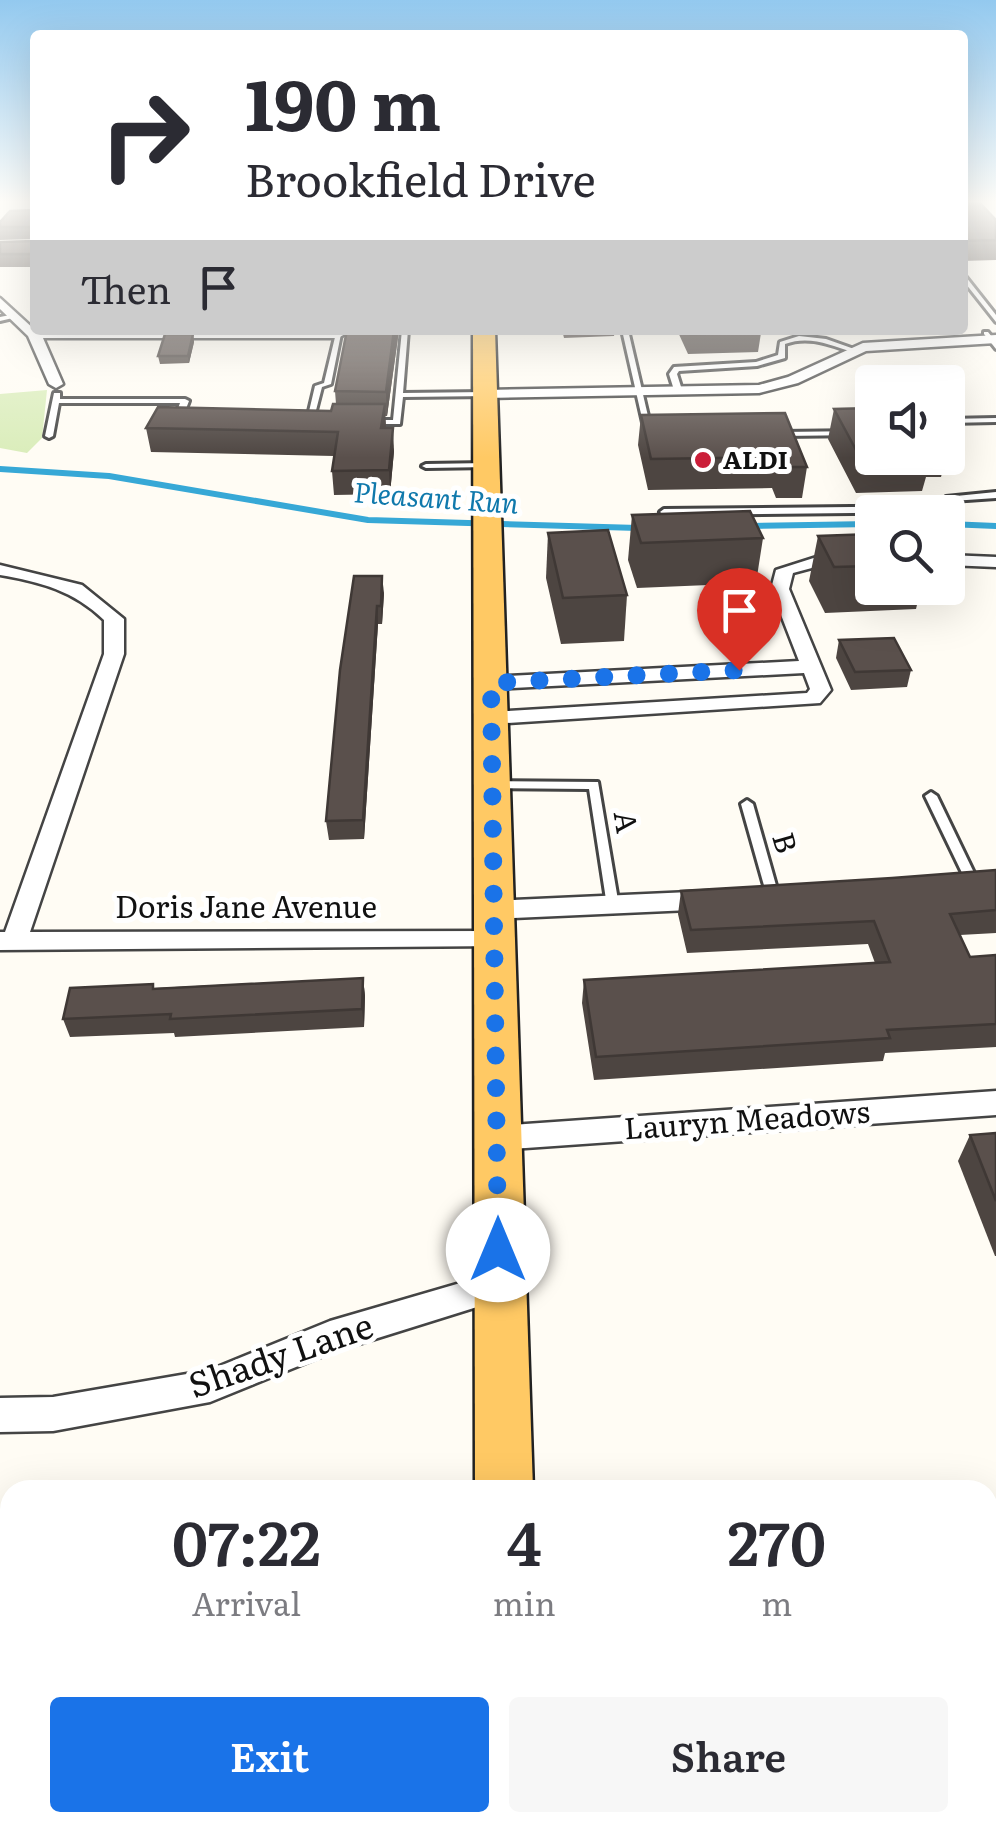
<!DOCTYPE html>
<style>
:root{--surface:#fff;--page:#f7f7f7;--text:#2b2b33;--muted:#7c7c81;--accent:#1a73e8}
body{margin:0;font-family:Literata,serif;background:var(--page);color:var(--text);height:100vh;display:flex;flex-direction:column;font-size:38px;white-space:nowrap}
*{box-sizing:border-box;margin:0}
p{font-size:32px;color:var(--muted)}
.icon{flex:none;width:55px;height:55px;fill:none;stroke:currentColor;stroke-width:2;stroke-linecap:round;stroke-linejoin:round}
.map{position:relative;flex:1;overflow:hidden}
.panel{position:absolute;left:0px;top:1480px;width:998px;height:352px;display:flex;flex-direction:column;background:var(--surface);border-radius:30px 30px 0 0;box-shadow:0 10px 40px #0002}
.panel>*{flex:none}
.banner{position:absolute;left:30px;top:30px;width:938px;height:305px;border-radius:10px;box-shadow:0 10px 40px #0002;background:#fff;color:var(--text);overflow:hidden}
.controls{position:absolute;left:855px;top:365px;display:grid;gap:20px}
.controls a{display:grid;place-items:center;width:110px;height:110px;border-radius:10px;background:var(--surface);box-shadow:0 10px 40px #0002;font-size:50px}
.pin{position:absolute;display:grid;place-items:center;width:85px;height:85px;color:#fff;margin:-102px -42px;border-radius:50% 50% 50% 0;rotate:-45deg;box-shadow:0 0 10px #0007}
.pin .icon{rotate:45deg}
.me{position:absolute;width:110px;margin:-55px;rotate:0deg;stroke-linejoin:round;filter:drop-shadow(0 0 8px #0008)}
.turn{display:flex;align-items:center;gap:35px;height:210px;padding:0 50px;font-size:45px}
.turn .icon{width:130px;height:130px;stroke-width:2.5}
.turn b{display:block;font-size:70px;line-height:85px}
.then{display:flex;align-items:center;height:95px;padding:0 50px;background:#0003;gap:20px;font-size:38px}
.eta{display:flex;justify-content:space-evenly;align-items:center;height:170px;text-align:center}
.eta b{font-size:60px;font-weight:600;line-height:70px}
.primary-button{display:flex;gap:20px;margin-top:auto;padding:20px 50px}
.primary-button a{flex:1;height:115px;border-radius:10px;background:var(--accent);color:#fff;font-size:40px;font-weight:600;line-height:115px;text-align:center}
.primary-button a+a{background:var(--page);color:var(--text)}
.map>svg:first-child{display:block}
.green{fill:#daedba}
.lines{fill:none;stroke-linecap:round;stroke-linejoin:round}
.stream{stroke:#37a8d6;stroke-width:6}
.lane-casing{stroke:#444;stroke-width:6}
.street-casing{stroke:#444;stroke-width:5}
.primary-casing{stroke:#222;stroke-width:5}
.lane{fill:#fff;fill-rule:evenodd}
.street{fill:#fff;fill-rule:evenodd}
.primary{fill:#ffc964;fill-rule:evenodd}
.wall{fill:#4d4541}
.shaded-wall{fill:#3f3835}
.building{fill:#5a504c;stroke:#3f3835;stroke-width:2.5}
.route{stroke:#1a73e8;stroke-width:18;stroke-dasharray:0 32.4}
.poi-dot{fill:#cb1e39;stroke:#fff;stroke-width:4}
.labels{text-anchor:middle;stroke-width:10;stroke-linejoin:round;paint-order:stroke}
.far-poi-label{font-size:25px;font-weight:bold;fill:#111;stroke:#fff;text-anchor:start}
.far-water-label{font-size:28px;font-style:italic;fill:#1079ac;stroke:#fff}
.street-label{font-size:30px;fill:#111;stroke:#fff}
.near-street-label{font-size:35px;fill:#111;stroke:#fff}
</style>
<div class="map">
<svg width="996" height="1832" viewBox="0 0 996 1832">
<rect width="100%" height="100%" fill="#fffcf4"/>
<path class="green" d="M47,390l-5,48 -15,15 -27,-5v-54z"/>
<g class="lines">
<g class="stream">
<path d="M0,469l109,7 259,44 270,8"/>
<path d="M948,524l48,2"/>
<path d="M748,526l124,-2"/>
</g>
<defs>
<g id="lane">
<path d="M962,272l34,43v7l-34,-43z"/>
<path d="M15,314l2,1v2l-17,4v-4z"/>
<path d="M402,330h6l-5,63 83,-1h3v4l-86,1 -3,27h-30v-4h23z"/>
<path d="M622,330h6l23,99 -7,-2z"/>
<path d="M984,332h4l8,10v7l-12,-15z"/>
<path d="M336,333l5,1 -10,50 -9,3 -9,35 -7,2 9,-38 9,-3z"/>
<path d="M799,336l27,3 31,11 -4,2c-23,-7 -44,-17 -68,-8v14l-28,8 -78,5 -2,3 5,16 -4,2 -4,-2 -5,-16 5,-7 82,-5 22,-7 2,-13z"/>
<path d="M54,393h6v6h125l4,2 -7,18 -4,2 -4,-2 6,-16h-121l-6,33 -4,2 -4,-2z"/>
<path d="M996,418v4l-48,1v-4z"/>
<path d="M872,427v5l-8,3 -83,1 -4,-2 4,-2 82,-1z"/>
<path d="M487,463l4,2 -1,2 -64,1 -4,-2 4,-2z"/>
<path d="M996,492v6l-44,3 -5,10 -3,1 -280,3 -4,-3 4,-3 277,-3 5,-9z"/>
<path d="M495,781l103,1 21,124 -2,3 -4,1 -6,-4 -18,-117 -98,-1 -2,-3z"/>
<path d="M931,792l6,4 40,83 -2,3 -4,1 -6,-4 -40,-83z"/>
<path d="M747,800l6,4 26,92 -6,4 -6,-4 -26,-92z"/>
</g>
<g id="street">
<path d="M0,298l35,32h303l7,4 -7,4h-295l20,46 -7,4 -7,-4 -21,-48 -28,-27z"/>
<path d="M996,335v8l-130,8 -68,32 -39,10 -273,5 -7,-4 7,-4 273,-5 29,-8 75,-34z"/>
<path d="M872,554v10l-49,1 -30,8 -4,16 42,101 -11,13 -329,21 -11,-6 11,-6 316,-19 3,-4 -6,-16 -313,16 -10,-6 10,-6 308,-16 -28,-72 5,-19 47,-15z"/>
<path d="M948,555l48,2v10l-48,-2z"/>
<path d="M0,565l82,20 42,34v35l-94,278 463,-1 9,3 4,6 -4,6 -502,4v-18h5l99,-278v-34c-30,-29 -63,-38 -104,-45z"/>
<path d="M712,891l12,9 -12,9 -219,10 -12,-9 12,-9z"/>
<path d="M996,1091v24l-498,35 -10,-3 -5,-9 5,-9 10,-3z"/>
<path d="M498,1272l11,5 5,10 -5,10 -176,55 -123,50 -157,29 -53,1v-34l53,-1 157,-27 120,-49z"/>
</g>
<g id="primary">
<path d="M473,330h22l38,1160h-58z"/>
<rect x="479" y="1822" width="68" height="10"/>
</g>
</defs>
<use href="#lane" class="lane-casing"/>
<use href="#street" class="street-casing"/>
<use href="#primary" class="primary-casing"/>
<use href="#lane" class="lane"/>
<use href="#street" class="street"/>
<use href="#primary" class="primary"/>
</g>
<g class="wall">
<path d="M962,203l34,37v20l-34,1z"/>
<path d="M35,210v57h-35v-25l35,-1 -1,-2 -34,1v-18z"/>
<path d="M399,330l-12,86h-2l1,12 8,23 -4,43 -56,1 -2,-24 2,-15 -183,-4 -5,-24 185,-17 5,-7 -1,-13z"/>
<path d="M562,330h53l-1,6 -50,2z"/>
<path d="M677,330h83l1,3 -3,19 -70,2z"/>
<path d="M193,334l1,8 -5,21 -29,1 -2,-8z"/>
<path d="M834,409l38,49h74l-5,19h-15l-4,14 -66,2 -28,-54z"/>
<path d="M641,415l166,52 -5,31h-26l-4,-10 -124,2 -10,-45z"/>
<path d="M632,515l131,23 -7,45 -119,5 -9,-28z"/>
<path d="M548,533l79,62 -3,46 -63,3 -15,-66z"/>
<path d="M872,534v54h49l-5,21 -91,4 -16,-32 9,-45z"/>
<path d="M384,593l-2,31h-4l-14,215 -35,1 -3,-19 14,-151z"/>
<path d="M839,640l72,30 -4,17 -56,3 -15,-32z"/>
<path d="M996,870v63l-36,2 10,22 26,-2v92l-111,6 -2,8 -289,19 -12,-77 2,-23 291,-17 -7,-19 -181,9 -9,-39 3,-23 211,-13z"/>
<path d="M363,978l2,18 -1,31 -189,10 -1,-4 -104,4 -7,-18 90,-35 1,4z"/>
<path d="M996,1133v123h-1l-37,-95 12,-26z"/>
</g>
<g class="shaded-wall">
<path d="M394,330h5l-12,86 -1,-24z"/>
<path d="M193,334l1,8 -5,21 -1,-7z"/>
<path d="M385,404l1,24h-5z"/>
<path d="M393,428l1,23 -4,43 -1,-24z"/>
<path d="M382,576l2,17 -2,31 -1,-18z"/>
<path d="M377,606l1,18 -14,215 -1,-19z"/>
<path d="M363,978l2,18 -1,31 -2,-18z"/>
</g>
<g class="building">
<path d="M979,202l17,18v20l-34,1v-38z"/>
<path d="M35,210v44h-35v-12l35,-1 -3,-14h-32v-5l10,-11z"/>
<path d="M347,330h47l-8,62 -51,-1z"/>
<path d="M688,330h72l1,3 -71,1z"/>
<path d="M165,334h28l-5,22h-30z"/>
<path d="M333,404h52l-4,24h12l-4,42 -57,1 6,-39 -192,-4 12,-21 173,4z"/>
<path d="M872,408v50h56l2,2 -68,1 -28,-52z"/>
<path d="M785,413l22,54h-26l-4,-10 -126,2 -10,-44z"/>
<path d="M750,511l13,27 -122,5 -9,-28z"/>
<path d="M608,530l19,65 -64,3 -15,-65z"/>
<path d="M872,534v32l-38,1 -16,-31z"/>
<path d="M354,576h28l-1,30h-4l-14,214 -37,1 14,-151z"/>
<path d="M894,638l17,32 -56,2 -16,-32z"/>
<path d="M996,870v40l-46,4 20,43 26,-2v69l-109,6 3,8 -294,19 -12,-77 306,-18 -16,-41 -183,9 -10,-39 211,-13z"/>
<path d="M363,978l-1,31 -192,10 1,-5 -108,5 7,-31 83,-4v5z"/>
<path d="M996,1133v68l-26,-66z"/>
</g>
<linearGradient id="sky" x2="0" y2="1"><stop stop-color="#93c9ef"/><stop offset="0.44" stop-color="#fffefa"/><stop offset="1" stop-color="#fffefa" stop-opacity="0"/></linearGradient>
<rect width="996" height="458" fill="url(#sky)"/>
<g class="lines">
<path class="route" d="M498,1250l-7,-567 248,-13"/>
</g>
<circle class="poi-dot" cx="703" cy="460" r="10"/>
<g class="labels">
<g class="far-poi-label">
<text x="723" y="469">ALDI</text>
</g>
<g class="far-water-label">
<text transform="translate(436 498) rotate(4)" y="10">Pleasant Run</text>
</g>
<g class="street-label">
<text transform="translate(625 822) rotate(81)" y="10">A</text>
<text transform="translate(784 843) rotate(74)" y="10">B</text>
<text x="246" y="918">Doris Jane Avenue</text>
<text transform="translate(747 1121) rotate(-4)" y="10">Lauryn Meadows</text>
</g>
<g class="near-street-label">
<text transform="translate(281 1356) rotate(-19)" y="12">Shady Lane</text>
</g>
</g>
</svg>
<div class="controls">
<a><svg class="icon" aria-label="sound" viewBox="0 0 24 24"><path d="M4 9h4l5-4v14l-5-4H4zM17 9q2 3 0 6"/></svg></a>
<a><svg class="icon" aria-label="search" viewBox="0 0 24 24"><circle cx="10" cy="10" r="6"/><path d="M15 15l6 6"/></svg></a>
</div>
<div class="pin" style="left:739px;top:670px;background:#d93025"><svg class="icon" aria-label="arrive" viewBox="0 0 24 24"><path d="M6 21V4h12l-3 4 3 4H6"/></svg></div>
<svg class="me" style="left:498px;top:1250px" viewBox="-20 -20 40 40"><circle r="19" fill="#fff"/><path d="M0-13L10 11 0 6-10 11z" fill="#1a73e8"/></svg>
<div class="banner">
<div class="turn"><svg class="icon" aria-label="right" viewBox="0 0 24 24"><path d="M7 20v-9h11M14 6l5 5-5 5"/></svg><div><b>190 m</b>Brookfield Drive</div></div>
<div class="then">Then<svg class="icon" aria-label="arrive" viewBox="0 0 24 24"><path d="M6 21V4h12l-3 4 3 4H6"/></svg></div>
</div>
<section class="panel">
<div class="eta">
<div><b>07:22</b><p>Arrival</p></div>
<div><b>4</b><p>min</p></div>
<div><b>270</b><p>m</p></div>
</div>
<div class="primary-button"><a>Exit</a><a>Share</a></div>
</section>
</div>
